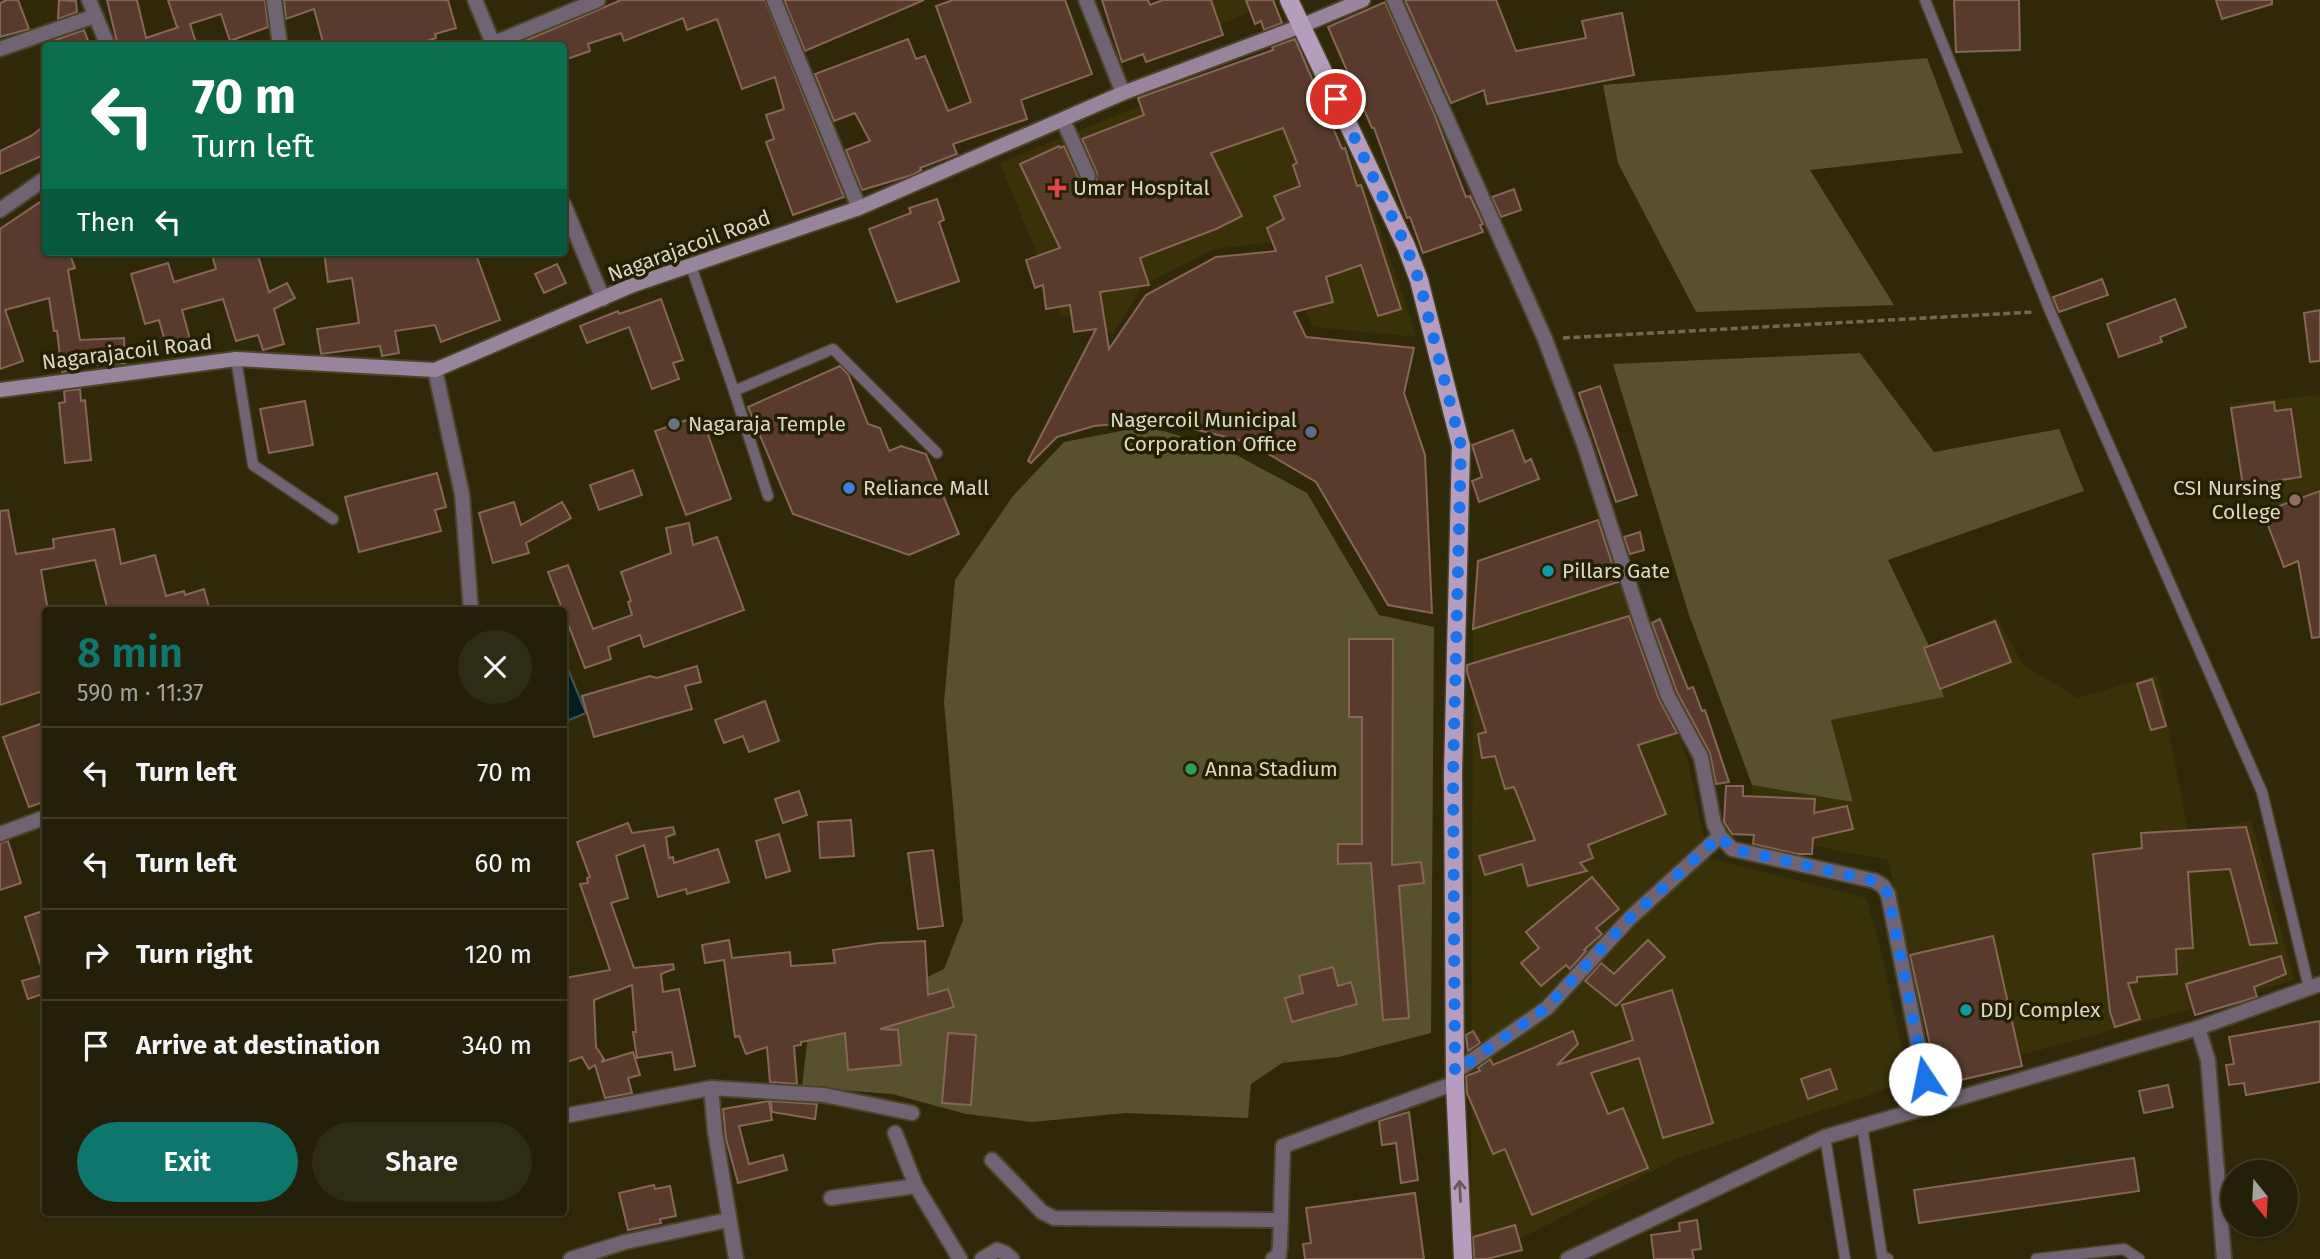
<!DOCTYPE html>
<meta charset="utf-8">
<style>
:root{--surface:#231f08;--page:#2f2c16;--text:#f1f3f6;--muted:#a3a29c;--line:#403d29;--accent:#0f766e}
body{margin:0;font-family:"Fira Sans",sans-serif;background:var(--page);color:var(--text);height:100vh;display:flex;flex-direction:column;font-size:26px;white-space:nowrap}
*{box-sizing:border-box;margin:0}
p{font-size:23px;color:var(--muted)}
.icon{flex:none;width:38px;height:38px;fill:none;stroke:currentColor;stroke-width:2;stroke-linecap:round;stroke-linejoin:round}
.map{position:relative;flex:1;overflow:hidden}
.details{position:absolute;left:42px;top:607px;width:525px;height:609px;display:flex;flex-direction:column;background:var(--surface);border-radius:7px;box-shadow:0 2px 5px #0004,0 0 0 2px var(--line)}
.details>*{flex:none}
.guide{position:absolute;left:42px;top:42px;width:525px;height:214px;border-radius:7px;box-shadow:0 2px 5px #0004,0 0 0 2px var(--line);background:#0b6e4f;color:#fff;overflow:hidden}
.needle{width:46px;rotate:162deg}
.buttons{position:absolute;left:2221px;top:1160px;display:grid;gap:14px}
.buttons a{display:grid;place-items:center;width:77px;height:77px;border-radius:50%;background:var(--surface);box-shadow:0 2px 5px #0004,0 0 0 2px var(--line);font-size:35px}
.pin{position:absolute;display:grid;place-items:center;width:60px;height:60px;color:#fff;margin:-30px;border:4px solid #fff;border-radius:50%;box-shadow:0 2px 7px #0007}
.me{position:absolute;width:77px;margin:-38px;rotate:349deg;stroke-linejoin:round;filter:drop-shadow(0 0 5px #0008)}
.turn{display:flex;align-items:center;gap:24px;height:147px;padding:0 35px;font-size:32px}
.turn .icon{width:91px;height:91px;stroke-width:2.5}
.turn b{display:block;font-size:49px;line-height:60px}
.then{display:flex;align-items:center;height:66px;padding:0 35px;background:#0003;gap:14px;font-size:26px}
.round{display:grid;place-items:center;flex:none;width:74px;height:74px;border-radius:37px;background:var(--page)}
.summary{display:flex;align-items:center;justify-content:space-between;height:119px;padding:0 35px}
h1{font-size:42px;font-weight:600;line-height:52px;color:var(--accent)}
.button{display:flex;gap:14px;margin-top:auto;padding:14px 35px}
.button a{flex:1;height:80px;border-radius:42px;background:var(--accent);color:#fff;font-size:28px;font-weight:600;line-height:80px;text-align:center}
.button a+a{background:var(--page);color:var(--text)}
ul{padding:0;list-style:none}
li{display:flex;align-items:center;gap:21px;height:91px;padding:0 35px;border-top:2px solid var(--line)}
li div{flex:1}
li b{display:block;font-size:26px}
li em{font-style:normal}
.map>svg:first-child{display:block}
.built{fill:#393209}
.green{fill:#58512d}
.water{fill:#001e21;stroke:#415652;stroke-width:2}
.building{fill:#593b2d;stroke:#866656;stroke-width:2;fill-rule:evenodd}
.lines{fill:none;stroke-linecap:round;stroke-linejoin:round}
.lane-casing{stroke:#4a4528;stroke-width:13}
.street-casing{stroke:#4a4528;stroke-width:18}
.secondary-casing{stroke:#4a4528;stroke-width:18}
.primary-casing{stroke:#4a4528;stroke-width:21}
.path{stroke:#6f6a50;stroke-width:3.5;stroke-dasharray:7 3.5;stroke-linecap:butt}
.lane{stroke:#706373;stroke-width:10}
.street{stroke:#706373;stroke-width:14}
.secondary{stroke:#98849d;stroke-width:14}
.primary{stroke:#b79dbd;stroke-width:18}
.oneway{stroke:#675856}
.route{stroke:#1a73e8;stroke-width:12;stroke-dasharray:0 21.6}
.health-dot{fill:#e0444e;stroke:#252001;stroke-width:2.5}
.worship-dot{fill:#6b7280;stroke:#252001;stroke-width:2.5}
.service-dot{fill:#5c6f8a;stroke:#252001;stroke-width:2.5}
.shop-dot{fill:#3f7fe0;stroke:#252001;stroke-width:2.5}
.education-dot{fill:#8d6e63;stroke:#252001;stroke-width:2.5}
.culture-dot{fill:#0f9aa8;stroke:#252001;stroke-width:2.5}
.leisure-dot{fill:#2e9e5b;stroke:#252001;stroke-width:2.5}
.labels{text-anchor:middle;stroke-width:7;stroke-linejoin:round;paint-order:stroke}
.poi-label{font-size:21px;fill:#dad7c6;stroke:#252001;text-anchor:start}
.street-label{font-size:21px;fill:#dad7c6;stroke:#252001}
</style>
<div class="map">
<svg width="2320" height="1259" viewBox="0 0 2320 1259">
<rect width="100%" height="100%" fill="#2f290a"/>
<g class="built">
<path d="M1195,0h84l-70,29z"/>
<path d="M1296,42l67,139 54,156 -104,-10 -41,-85 -58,7 -71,36 -30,49 -52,-20 -61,-151z"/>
<path d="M2320,395v234l-9,-34 -82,-191z"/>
<path d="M1622,580l65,178 21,100 158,40 14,48 29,136 -231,76 -198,101h-9l2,-630z"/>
<path d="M1996,617l27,47 54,34 81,-23 30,156 63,-10 43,159 -356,98 -50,-218 -138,-27 2,-48 101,17 -22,-82 113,-23 -14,-49z"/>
</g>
<g class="green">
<path d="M1927,58l36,95 -153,17 84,135 -198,7 -78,-149 -15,-78z"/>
<path d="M1860,353l74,99 125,-23 25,62 -196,69 42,88 14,49 -113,23 22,82 -101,-17 -63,-170 -76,-251z"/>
<path d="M1147,426l82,25 78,42 72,122 55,12 -3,406 -92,24 -57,6 -31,21 -3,34 -122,-5 -94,9 -66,-8 -74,-20 -90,-7 6,-52 136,-66 19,-49 -19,-218 11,-122 58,-84 51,-54z"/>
</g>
<path class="water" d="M565,662l21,51 -22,9v-59z"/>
<g class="building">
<path d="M7,0h11l11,29 -29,8v-34z"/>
<path d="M59,0l17,1 1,11 -19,7z"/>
<path d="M107,0h30l9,38 33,-11h-2l-9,-27h97l3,27 -38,14 -9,-27 -31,10 7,22h-79z"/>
<path d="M284,0h164l8,28 -21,6 1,4 -25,8h-87l-10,-37 -28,10z"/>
<path d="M621,0h144l79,197 -51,18 -27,-73 8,-3 -8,-24 18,-6 -9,-32 -33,12 -25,-70 -30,11 -4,-12 -59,23 -3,-8 -33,11 2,7 -26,9v-14h-51z"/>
<path d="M784,0h140l-119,51z"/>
<path d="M953,0h112l27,74 -71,26 6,19 -74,25 4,10 -37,14 1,2 -9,5 -50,15 -16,-40 24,-9 -15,-28 -21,8 -19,-47 93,-35 8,20 9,-3 23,55 23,-9 -35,-96z"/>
<path d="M1102,0h46l2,5 13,-5h48l12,35 -77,27 -3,-8 -21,8z"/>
<path d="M1246,0h27l9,23 -18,7 -3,-9 -6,3z"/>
<path d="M1405,0h91l20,51 70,-13 -4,-17 40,-8 12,62 -147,29 -3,-14 -33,13z"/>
<path d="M1954,0h65l1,50 -64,2z"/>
<path d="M2216,0h56v4l-50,15z"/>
<path d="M1385,2l48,109 33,86 4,-1 13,28 -3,1 3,7 -60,21 -13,-36 -3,1 -33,-90h-2l-44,-101z"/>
<path d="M84,30l6,16h-41l-2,-3z"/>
<path d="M1295,39l47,110 3,-1 12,38 4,-1 40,124 -23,7 -17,-51 -35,12 7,25 -39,10 12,25 108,11 -10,45 21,62 7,158 -44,-8 -72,-123 -66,-39 -92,-23 -64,6 -37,11 -26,26 -3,-2 68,-132 -22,3 -4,-27 -24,4 -3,-24 -8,3 -9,-28 34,-12 -40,-84 39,-18 1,2 4,-2 16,35 6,4 7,-1 3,-3 1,-8 -15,-34 62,-24 -6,-17 135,-48 -1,-3zM1283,128l14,35 -4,2 7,21 -26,10 10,23 -17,9 9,23 -60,6 -70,38 -37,54 -9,-57 49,-7 -9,-27 76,-29 26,-13 -31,-63z"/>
<path d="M46,125v29l-46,20v-23l31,-15z"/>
<path d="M1514,189l7,21 -20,7 -9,-20z"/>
<path d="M46,198v54h23l6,16 -7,2 12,70 44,-2 1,25 -48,3v4l-15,2 -5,-41h-3l-5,-33 -44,12 18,51 -23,8v-140z"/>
<path d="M937,199l7,21 -5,2 20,59 -62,21 -28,-73 42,-16 -2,-5z"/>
<path d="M211,252h46l12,40 18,-9 8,15 -21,11 10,35 -21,6 -5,-15 -22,6 -13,-42 -41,11 11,40 -24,6 -10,-36 -14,4 -14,-50 37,-11 6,19 42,-13z"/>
<path d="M324,252h151l25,68 -59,22 -6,-17 -40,6 4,22 -17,3 -2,-10 -59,8 -4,-25 42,-6 -7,-45 -24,4z"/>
<path d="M557,264l9,19 -22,10 -9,-19z"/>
<path d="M2102,279l6,16 -49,17 -6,-15z"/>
<path d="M661,299l22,61 -10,3 6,16 -27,10 -23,-62 -42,16 -7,-17 38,-15 1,3z"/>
<path d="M2175,299l11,28 -26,10 2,5 -43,15 -12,-33z"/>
<path d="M2320,310v51l-10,1 -6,-49z"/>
<path d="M840,366l8,8 20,50 12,4 9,23 12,-5 25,8 33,80 -50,21 -116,-41 -45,-107z"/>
<path d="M1600,386l37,109 -21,7 -37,-109z"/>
<path d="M80,389l1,12 4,-1 6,60 -26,3 -6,-60 6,-1 -1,-11z"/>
<path d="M305,401l8,44 -44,8 -9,-44z"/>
<path d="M2274,402l1,9 16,-2 10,68 -58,9 -12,-78z"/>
<path d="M701,415l30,84 -45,16 -31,-84z"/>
<path d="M1513,430l12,32 6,-3 8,20 -60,23 -7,-21 10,-4 -10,-32z"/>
<path d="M633,470l9,25 -43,15 -9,-25z"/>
<path d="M437,473l9,34 -11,3 6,21 -82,21 -14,-55z"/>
<path d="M2320,491v146l-8,1 -14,-77 -14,6 -21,-55z"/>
<path d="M514,502l7,23 41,-23 9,16 -45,25 3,10 -36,10 -14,-50z"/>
<path d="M8,510l8,44 38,-6 -1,-9 61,-10 7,35 34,-9 11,41 18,-5 1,4 19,-6 6,22h-102l-13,-51 -54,10 7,41h-2v79l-46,15v-194z"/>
<path d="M1598,520l20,62 -145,47 5,-68z"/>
<path d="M689,523l4,22 24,-8 27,73 -100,37 -4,-12 -32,12 3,12 -26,9 -37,-96 20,-7 25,64 39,-14 -4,-13 3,-1 -10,-29 50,-19 -5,-25z"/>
<path d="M1640,532l4,18 -14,4 -6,-17z"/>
<path d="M1629,616l30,83 18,34 -39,12 28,69 -78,31 5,13 -13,5 7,8 -59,15 -6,-22 -37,11 -6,-19 56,-16 -21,-53 -9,2 -10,-33 -13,2 -4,-24 8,-2 -19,-60v-7z"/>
<path d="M1660,619l28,70 5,-2 9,24 3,-1 24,72 -13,2 -6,-31 -33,-61 -25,-69z"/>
<path d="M1995,621l16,41 -71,27 -16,-41z"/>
<path d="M1349,639h44l-1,226 29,-3 3,21 -25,3 10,132 -26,2 -12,-157 -33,1v-20h24v-127h-13z"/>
<path d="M697,666l4,16 -16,4 7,23 -98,28 -12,-41 68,-20 7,2z"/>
<path d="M2152,679l14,47 -15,4 -14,-46z"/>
<path d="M765,701l14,40 -30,11 -6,-16 -19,7 -9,-23z"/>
<path d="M46,722v79l-17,6 -26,-70z"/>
<path d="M1726,786h17v10l72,3 -1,14 33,-7 6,23 -40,9 -1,16h-15l-44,-10 1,-9 -22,-1 -8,-12z"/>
<path d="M799,791l8,24 -24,8 -8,-24z"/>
<path d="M851,820l3,36 -34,2 -2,-36z"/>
<path d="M628,823l4,10 41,-6 2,7 -9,3 3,21 4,-1 1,6 44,-14 11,33 -42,12 -1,-5 -28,8 -14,-52 -28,11 12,42 -17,5 23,65 39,-4 1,5 -13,5 2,18 16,-3 16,77 -20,4 -3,-18 -35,6 -4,-26h3l-4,-47 -38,15 2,47 8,12 -3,3 32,-10 7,23 -12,3 4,15 -27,5 -10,-33 -6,4 -7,-12 -18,6v-85l46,-8 -30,-86 8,-1 -1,-5 3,-1 -13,-35z"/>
<path d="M2246,827l31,116 -27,2 -20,-76 -42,3 5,76 -17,1 1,25 -40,3v5l-9,1 12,36 -25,8 -5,-15 -17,-158 49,-6 -1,-15z"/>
<path d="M779,834l11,37 -24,7 -10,-37z"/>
<path d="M8,841l13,42 -21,7v-47z"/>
<path d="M933,850l10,76 -25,3 -10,-76z"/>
<path d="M1592,877l27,32 -23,19 6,6 -18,16 2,1 -16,18 -4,-4 -25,21 -20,-23 18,-15 -13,-16z"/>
<path d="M46,910v58l-4,1 -17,-52z"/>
<path d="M1993,936l29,130 -83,19 -29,-130z"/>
<path d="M729,940l3,18 58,-6 1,14 44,-3 -2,-13 46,-7 46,-2 3,54 20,-6 6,18 -74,22 18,1 3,35 -53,5 -3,-37 -44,9v3l-7,1 3,38 -27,-2 -3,-35 -21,7 -7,-18 -4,1 -11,-77 -19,3 -3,-18z"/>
<path d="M1648,940l17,17 -49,49 -31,-25 16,-18 13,11z"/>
<path d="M2281,956l5,18 -32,13 3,10 -62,18 -9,-31z"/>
<path d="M1333,967l5,19 13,-4 6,22 -65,18 -7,-24 18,-5 -4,-17z"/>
<path d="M46,974v19l-18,6 -6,-18z"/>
<path d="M1672,990l41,133 -50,15 -24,-80 -48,15 17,41 15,-6 25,60 -116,47 -27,-66 -12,5 -26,-61 -1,-17 14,-5 -2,-3 12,-9 3,6 80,-34 5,13 -21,21 76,-25 -11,-35z"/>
<path d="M2320,1021v61l-74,13 -2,-12 -15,2 -3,-20 8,-1 -5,-27z"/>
<path d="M1473,1031l7,12 -12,8 -2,-16z"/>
<path d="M948,1033l28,2 -5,70 -29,-2z"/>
<path d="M1830,1069l7,20 -29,10 -7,-20z"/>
<path d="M2168,1085l5,22 -29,6 -5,-22z"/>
<path d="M769,1101l3,19 -33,6 10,38 34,-9 4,15 -49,13 -12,-44 -3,-30z"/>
<path d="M771,1101l46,3 -2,15 -43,-7z"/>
<path d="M1409,1112l9,68 -17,3 -5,-40 -14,2 -3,-24z"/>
<path d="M2134,1158l5,33 -220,32 -5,-33z"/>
<path d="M654,1185l1,4 15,-3 6,30 -16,3 1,4 -33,7 -9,-37z"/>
<path d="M1415,1193l9,66h-119l-2,-15 8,-1 -5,-35z"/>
<path d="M1697,1220l4,29 -9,1 2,9h-40l-3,-24 29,-4 -1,-8z"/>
<path d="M1515,1225l7,25 -35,9h-13l-1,-22z"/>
</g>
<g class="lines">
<defs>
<g id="lane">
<path d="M1925,0l125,311 212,481 47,196"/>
<path d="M691,266l43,125 99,-42 104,104"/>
<path d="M236,359l17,106 80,54"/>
<path d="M734,391l34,105"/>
<path d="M1862,1125l20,131 6,3"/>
<path d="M1825,1137l20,122"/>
<path d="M2036,1259l88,-10 15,10"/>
</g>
<g id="street">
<path d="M89,0l19,46"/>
<path d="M274,0l6,46"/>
<path d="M475,0l19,46"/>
<path d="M774,0l85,208"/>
<path d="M1086,0l37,93"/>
<path d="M1394,0l151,339 39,105 57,177 27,75 33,61 13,67 6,12 12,13 143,32 8,5 5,8 42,211"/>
<path d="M487,46l111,-46"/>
<path d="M0,49l95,-33"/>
<path d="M1063,120l25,56"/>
<path d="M564,205l39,94"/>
<path d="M0,210l46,-32"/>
<path d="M435,370l27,124 9,117"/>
<path d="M0,834l46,-17"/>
<path d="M2198,1028l10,32 16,199"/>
<path d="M1455,1072l92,-64 83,-90 90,-82"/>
<path d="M711,1088l4,44 21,127"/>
<path d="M564,1116l147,-28 113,7 88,18"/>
<path d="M895,1133l21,53 44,73"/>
<path d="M992,1160l50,52 12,6 227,2"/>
<path d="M831,1198l85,-12"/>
<path d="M571,1259l54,-17 103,-22"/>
<path d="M982,1259l15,-9 8,3 7,6"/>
<path d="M1273,1259l6,-4 1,-10 3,-99 172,-63"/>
<path d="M1568,1259l257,-122 373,-109 122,-44"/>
</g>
<path id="secondary" d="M0,390l236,-31 199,11 198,-85 226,-77 264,-115 178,-67 62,-26"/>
<path id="primary" d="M1289,0l117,246 13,34 42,166 -8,328 2,309 8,176"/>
</defs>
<use href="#lane" class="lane-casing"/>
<use href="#street" class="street-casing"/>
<use href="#secondary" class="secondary-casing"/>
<use href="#primary" class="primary-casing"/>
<path class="path" d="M1563,338l471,-26"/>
<use href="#lane" class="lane"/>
<use href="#street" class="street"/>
<use href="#secondary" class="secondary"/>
<use href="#primary" class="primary"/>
</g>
<defs><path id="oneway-shaft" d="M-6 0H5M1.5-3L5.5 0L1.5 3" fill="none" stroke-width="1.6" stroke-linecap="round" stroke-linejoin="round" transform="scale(1.75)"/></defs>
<use class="oneway" href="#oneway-shaft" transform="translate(1460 1191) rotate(-93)"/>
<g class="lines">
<path class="route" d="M1336,99l70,147 13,34 42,166 -8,329 2,297 91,-64 84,-90 90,-82 12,13 143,32 8,5 5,8 37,185"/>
</g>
<path class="health-dot" d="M1053.5 177.5h7v7h7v7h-7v7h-7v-7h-7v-7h7z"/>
<circle class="worship-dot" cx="674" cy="424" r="7"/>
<circle class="service-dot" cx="1311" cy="432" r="7"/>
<circle class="shop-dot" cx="849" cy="488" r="7"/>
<circle class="education-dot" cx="2295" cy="500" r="7"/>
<g class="culture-dot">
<circle cx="1548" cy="571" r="7"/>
<circle cx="1966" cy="1010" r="7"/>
</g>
<circle class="leisure-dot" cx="1191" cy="769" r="7"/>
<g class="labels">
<g class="poi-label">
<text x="1073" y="195">Umar Hospital</text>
<text x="1297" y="427" text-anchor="end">Nagercoil Municipal<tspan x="1297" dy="24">Corporation Office</tspan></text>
<text x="688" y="431">Nagaraja Temple</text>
<text x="863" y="495">Reliance Mall</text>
<text x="2281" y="495" text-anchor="end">CSI Nursing<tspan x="2281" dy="24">College</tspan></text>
<text x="1562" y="578">Pillars Gate</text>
<text x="1205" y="776">Anna Stadium</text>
<text x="1980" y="1017">DDJ Complex</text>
</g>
<g class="street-label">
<text transform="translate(689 246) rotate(-20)" y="7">Nagarajacoil Road</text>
<text transform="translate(127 352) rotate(-7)" y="7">Nagarajacoil Road</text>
</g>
</g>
</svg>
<div class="buttons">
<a><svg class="needle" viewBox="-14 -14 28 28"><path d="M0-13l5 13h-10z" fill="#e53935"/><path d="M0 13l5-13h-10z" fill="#a3a29c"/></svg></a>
</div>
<div class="pin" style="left:1336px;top:99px;background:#d93025"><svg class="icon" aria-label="arrive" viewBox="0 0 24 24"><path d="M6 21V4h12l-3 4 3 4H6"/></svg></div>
<svg class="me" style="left:1925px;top:1079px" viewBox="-20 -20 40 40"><circle r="19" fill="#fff"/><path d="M0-13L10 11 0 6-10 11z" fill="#1a73e8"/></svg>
<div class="guide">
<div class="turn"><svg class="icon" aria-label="left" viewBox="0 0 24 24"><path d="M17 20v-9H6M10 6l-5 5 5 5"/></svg><div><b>70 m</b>Turn left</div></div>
<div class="then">Then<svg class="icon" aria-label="left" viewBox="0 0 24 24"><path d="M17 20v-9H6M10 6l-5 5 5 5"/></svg></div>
</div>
<section class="details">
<div class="summary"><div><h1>8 min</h1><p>590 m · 11:37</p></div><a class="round"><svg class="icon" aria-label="close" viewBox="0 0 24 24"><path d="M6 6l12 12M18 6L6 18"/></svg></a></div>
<ul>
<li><svg class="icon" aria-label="left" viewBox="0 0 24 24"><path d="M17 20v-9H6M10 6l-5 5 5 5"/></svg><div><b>Turn left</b></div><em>70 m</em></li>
<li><svg class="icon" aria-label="left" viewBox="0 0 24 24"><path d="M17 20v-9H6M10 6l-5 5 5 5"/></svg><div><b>Turn left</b></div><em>60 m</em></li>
<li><svg class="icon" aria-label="right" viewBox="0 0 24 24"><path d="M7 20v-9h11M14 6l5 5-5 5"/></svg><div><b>Turn right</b></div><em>120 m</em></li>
<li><svg class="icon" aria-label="arrive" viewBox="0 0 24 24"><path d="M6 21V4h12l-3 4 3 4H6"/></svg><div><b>Arrive at destination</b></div><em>340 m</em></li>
</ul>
<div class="button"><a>Exit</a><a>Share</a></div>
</section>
</div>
